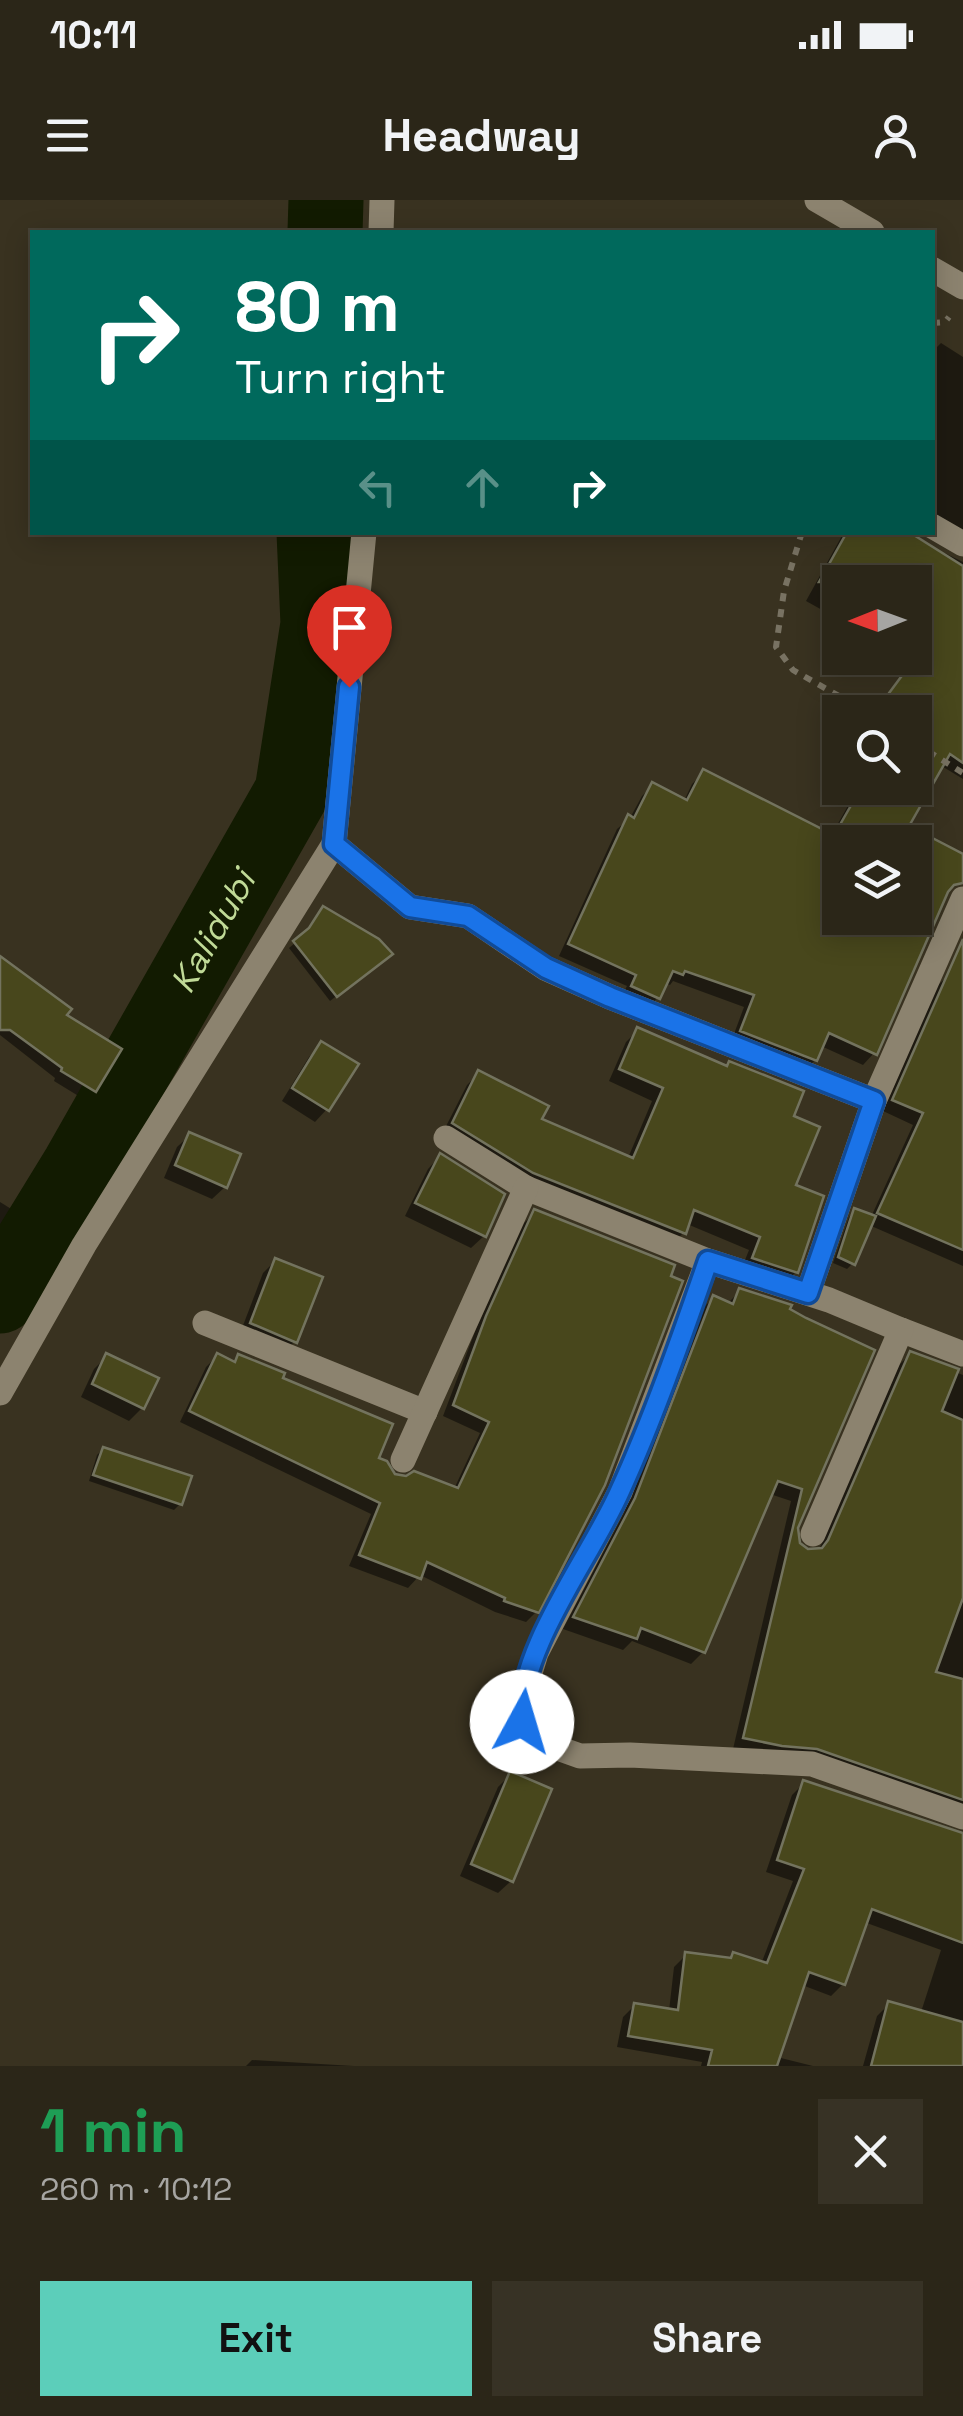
<!DOCTYPE html>
<meta charset="utf-8">
<style>
:root{--surface:#2b2618;--page:#373225;--text:#f1f3f6;--muted:#a6a5a2;--line:#474337;--accent:#5cceba}
body{margin:0;font-family:"Space Grotesk",sans-serif;background:var(--page);color:var(--text);height:100vh;display:flex;flex-direction:column;font-size:38px;white-space:nowrap}
*{box-sizing:border-box;margin:0}
p{font-size:32px;color:var(--muted)}
.icon{flex:none;width:55px;height:55px;fill:none;stroke:currentColor;stroke-width:2;stroke-linecap:round;stroke-linejoin:round}
.map{position:relative;height:1866px;overflow:hidden}
.details{display:flex;flex-direction:column;background:var(--surface);flex:1}
.details>*{flex:none}
.banner{position:absolute;left:30px;top:30px;width:905px;height:305px;border-radius:0px;box-shadow:0 5px 25px #0003,0 0 0 2px var(--line);background:#00695c;color:#fff;overflow:hidden}
.needle{width:65px;rotate:269deg}
.controls{position:absolute;left:822px;top:365px;display:grid;gap:20px}
.controls a{display:grid;place-items:center;width:110px;height:110px;border-radius:0px;background:var(--surface);box-shadow:0 5px 25px #0003,0 0 0 2px var(--line);font-size:50px}
.pin{position:absolute;display:grid;place-items:center;width:85px;height:85px;color:#fff;margin:-102px -42px;border-radius:50% 50% 50% 0;rotate:-45deg;box-shadow:0 0 10px #0007}
.pin .icon{rotate:45deg}
.me{position:absolute;width:110px;margin:-55px;rotate:6deg;stroke-linejoin:round;filter:drop-shadow(0 0 8px #0008)}
.turn{display:flex;align-items:center;gap:35px;height:210px;padding:0 40px;font-size:45px}
.turn .icon{width:130px;height:130px;stroke-width:2.5}
.turn b{display:block;font-size:70px;line-height:85px}
.lanes{display:flex;align-items:center;height:95px;padding:0 40px;background:#0003;justify-content:center;gap:50px;direction:ltr}
.lanes .off{opacity:.35}
.round{display:grid;place-items:center;flex:none;width:105px;height:105px;border-radius:0px;background:var(--page)}
.headline{display:flex;align-items:center;justify-content:space-between;height:170px;padding:0 40px}
h1{font-size:60px;font-weight:700;line-height:75px;color:#1e9e55}
.primary-button{display:flex;gap:20px;margin-top:auto;padding:20px 40px}
.primary-button a{flex:1;height:115px;border-radius:0px;background:var(--accent);color:#111;font-size:40px;font-weight:700;line-height:115px;text-align:center}
.primary-button a+a{background:var(--page);color:var(--text)}
.status{display:flex;justify-content:space-between;align-items:center;height:70px;padding:0 50px;background:var(--surface);direction:ltr}
.status svg{height:28px;fill:currentColor}
header{display:flex;justify-content:space-between;align-items:center;height:130px;padding:0 40px;background:var(--surface);font-size:45px;font-weight:700}
.map>svg:first-child{display:block}
.shadow{fill:#0007;fill-rule:evenodd}
.lines{fill:none;stroke-linecap:round;stroke-linejoin:round}
.river{stroke:#121b01;stroke-width:75}
.building{fill:#48471c;stroke:#73735e;stroke-width:2.5}
.path{stroke:#787262;stroke-width:6;stroke-dasharray:8 8;stroke-linecap:butt}
.minor{stroke:#8c836f;stroke-width:25}
.route-casing{stroke:#114b97;stroke-width:25}
.route{stroke:#1a73e8;stroke-width:18}
.labels{text-anchor:middle;stroke-width:9;stroke-linejoin:round;paint-order:stroke}
.water-label{font-size:35px;font-style:italic;fill:#c0da97;stroke:#2f2816}
</style>
<div class="status"><b>10:11</b><svg viewBox="0 0 49 12"><path d="M0 12V9h3v3zM5 12V6h3v6zM10 12V3h3v9zM15 12V0h3v12zM26 1h20v11H26zM47 4h2v5h-2z"/></svg></div>
<header><svg class="icon" aria-label="menu" viewBox="0 0 24 24"><path d="M4 6h16M4 12h16M4 18h16"/></svg>Headway<svg class="icon" aria-label="person" viewBox="0 0 24 24"><circle cx="12" cy="8" r="4"/><path d="M4 21q1-7 8-7t8 7"/></svg></header>
<div class="map">
<svg width="963" height="1866" viewBox="0 0 963 1866">
<rect width="100%" height="100%" fill="#393220"/>
<g class="shadow">
<path d="M941,143l22,14v189l-31,-19v-175z"/>
<path d="M844,332h73l5,10 41,20v217l-23,-14 -34,61 57,31v6l-52,91 -37,99 -11,12 -42,-19 -6,14 -11,11 -73,-29 13,-35 -71,-26 -3,4 -5,-2 -7,14 -11,12 -26,-12 6,-11 -68,-30 58,-127 13,-11 12,-22 11,-11 31,16 8,-17 12,-12 127,64 27,-48h57v-76h-40l38,-51 -6,-3h8v-76h-75v38l-34,-19zM840,642h75v76h-75z"/>
<path d="M295,743l89,16 -54,42 -41,-53z"/>
<path d="M0,759l63,57 56,34 -34,50 -31,-19 1,-3 -55,-43z"/>
<path d="M950,774l13,7v285l-94,-41 -16,38 -6,6 -14,-6 16,-46 6,-6 16,6 42,-92 -30,-14 55,-126z"/>
<path d="M638,830l152,87 6,155 -13,12 -42,-14 8,-20 -62,-26 -4,9 -12,13 -230,-110 26,-51 12,-12 60,48 89,37 24,-57 -43,-20 17,-39z"/>
<path d="M322,844l5,65 -12,13 -33,-21 27,-44z"/>
<path d="M190,935l35,52 -13,12 -48,-21 13,-31z"/>
<path d="M440,956l44,80 -13,12 -66,-32 23,-47z"/>
<path d="M0,1002l21,13 -21,34z"/>
<path d="M535,1012l133,65 -131,334 -11,11 -31,-10 -75,-37 -12,13 -59,-22 22,-52 -191,-92 26,-55 11,-11 15,7 6,-6 41,23 115,97 60,12 26,-56 -37,-17 33,-87 48,-106z"/>
<path d="M275,1061l20,80 -13,13 -43,-18 24,-63z"/>
<path d="M740,1091l131,60 -75,176 1,17 10,8 12,-2 79,-184 12,-12 53,21v443l-230,-69 58,-248 -21,-7 -67,158 -12,12 -59,-23 -9,9 -60,-21 61,-116 77,-203 12,-12 14,6z"/>
<path d="M107,1156l35,52 -13,13 -48,-24 13,-28z"/>
<path d="M103,1249l77,55 -6,6 -85,-29 8,-26z"/>
<path d="M511,1574v107l-13,12 -38,-17 38,-89z"/>
<path d="M804,1583l159,51v232h-100l14,-50 12,-12 32,8 20,-62 -77,-28 -21,62 -12,12 -29,-11 -25,72 36,9h-112l1,-4 -85,-15 6,-30 12,-12 34,6 5,-44 12,-12 75,9 32,-83 -27,-9 26,-77z"/>
<path d="M252,1860l102,6h-108z"/>
</g>
<g class="lines">
<g class="river">
<path d="M325,32l1,-32"/>
<path id="s1" d="M0,1096l79,-129 213,-375 26,-168 -4,-92"/>
</g>
</g>
<g class="building">
<path d="M847,332h62l54,34v197l-13,-9 -50,88h-60v76h75v-89l48,25v29l-9,2 -6,7 -71,163 -48,-22 -12,28 -77,-30 14,-36 -69,-24 -2,4 -10,-4 -13,28 -29,-13 5,-11 -68,-31 60,-130 6,4 18,-36 35,18 16,-31 131,66 27,-47h54v-76h-40l40,-54v-76h-96z"/>
<path d="M323,706l56,33 14,15 -56,43 -44,-56 16,-13z"/>
<path d="M963,739v311l-86,-37 46,-100 -31,-13z"/>
<path d="M0,756l72,53 -5,6 55,34 -26,43 -35,-21 1,-3 -52,-38h-10z"/>
<path d="M637,827l90,39 2,-5 75,30 -10,25 26,11 -24,58 28,11 -26,77 -46,-15 8,-21 -66,-27 -8,24 -153,-61 -81,-50 26,-53 71,36 -7,13 91,39 30,-70 -44,-19z"/>
<path d="M321,841l38,23 -30,47 -37,-23z"/>
<path d="M189,932l52,22 -14,34 -52,-23z"/>
<path d="M440,953l65,41 -19,43 -71,-34z"/>
<path d="M854,1008l22,8 -21,49 -17,-8z"/>
<path d="M534,1009l141,56 -4,11 12,5 -78,204 -66,128 -35,-12 1,-3 -78,-36 -6,17 -62,-24 21,-52 -191,-92 28,-58 18,9 3,-8 47,19 -2,5 110,46 -14,34 8,3 8,13 11,2 8,-5 44,17 31,-66 -36,-17 33,-89z"/>
<path d="M275,1058l48,19 -26,66 -47,-20z"/>
<path d="M739,1088l53,17 -2,4 16,9 69,32 -77,178 2,15 8,6 14,-1 6,-8 82,-189 49,18 -17,42 21,9v178l-27,74 27,7v121l-146,-51 -35,-3 -39,-8 59,-249 -24,-8 -73,172 -64,-25 -4,11 -64,-22 62,-119 78,-203 20,9z"/>
<path d="M106,1153l53,25 -15,31 -52,-25z"/>
<path d="M103,1247l89,29 -10,29 -89,-30z"/>
<path d="M510,1571l42,18 -39,93 -42,-18z"/>
<path d="M803,1580l160,53v110l-91,-34 -27,76 -36,-13 -32,94h-69l4,-16 -84,-14 6,-33 44,7 7,-58 46,6 2,-6 34,11 37,-94 -27,-9z"/>
<path d="M888,1801l75,21v44h-92z"/>
</g>
<g class="lines">
<g class="path">
<path d="M932,123l13,-1 4,-5"/>
<path d="M802,332l-18,59 -8,56 17,23 74,42"/>
<path d="M915,543l48,30"/>
</g>
<g class="minor">
<path d="M817,0l55,32"/>
<path d="M381,32l1,-32"/>
<path d="M932,69l31,18"/>
<path d="M932,326l31,18"/>
<path d="M334,644l76,63 58,9 77,52 65,29 264,104"/>
<path d="M446,938l80,50 182,73"/>
<path d="M808,1093l66,-192 89,-202"/>
<path d="M205,1123l220,89"/>
<path d="M901,1130l62,24"/>
<path d="M0,1193l84,-148 250,-401 30,-312"/>
<path d="M403,1260l123,-272"/>
<path d="M813,1334l88,-204 -72,-30 -121,-39 -88,231 -84,161 -15,49 2,20 12,18 45,16 50,-1 182,9 151,53"/>
</g>
</g>
<g class="lines">
<defs>
<path id="route" d="M349,487l-15,157 76,63 58,9 78,52 64,29 264,104 -66,192 -100,-32c-26,75 -55,158 -88,230 -29,66 -104,161 -98,231"/>
</defs>
<use href="#route" class="route-casing"/>
<use href="#route" class="route"/>
</g>
<g class="labels">
<g class="water-label">
<text dy="12" stroke="none"><textPath href="#s1" startOffset="422">Kalidubi</textPath></text>
</g>
</g>
</svg>
<div class="controls">
<a><svg class="needle" viewBox="-14 -14 28 28"><path d="M0-13l5 13h-10z" fill="#e53935"/><path d="M0 13l5-13h-10z" fill="#a6a5a2"/></svg></a>
<a><svg class="icon" aria-label="search" viewBox="0 0 24 24"><circle cx="10" cy="10" r="6"/><path d="M15 15l6 6"/></svg></a>
<a><svg class="icon" aria-label="layers" viewBox="0 0 24 24"><path d="M12 4l9 5-9 5-9-5zM3 14l9 5 9-5"/></svg></a>
</div>
<div class="pin" style="left:349px;top:487px;background:#d93025"><svg class="icon" aria-label="arrive" viewBox="0 0 24 24"><path d="M6 21V4h12l-3 4 3 4H6"/></svg></div>
<svg class="me" style="left:522px;top:1522px" viewBox="-20 -20 40 40"><circle r="19" fill="#fff"/><path d="M0-13L10 11 0 6-10 11z" fill="#1a73e8"/></svg>
<div class="banner">
<div class="turn"><svg class="icon" aria-label="right" viewBox="0 0 24 24"><path d="M7 20v-9h11M14 6l5 5-5 5"/></svg><div><b>80 m</b>Turn right</div></div>
<div class="lanes"><svg class="icon off" aria-label="left" viewBox="0 0 24 24"><path d="M17 20v-9H6M10 6l-5 5 5 5"/></svg><svg class="icon off" aria-label="ahead" viewBox="0 0 24 24"><path d="M12 20V5M6 11l6-6 6 6"/></svg><svg class="icon" aria-label="right" viewBox="0 0 24 24"><path d="M7 20v-9h11M14 6l5 5-5 5"/></svg></div>
</div>
</div>
<section class="details">
<div class="headline"><div><h1>1 min</h1><p>260 m · 10:12</p></div><a class="round"><svg class="icon" aria-label="close" viewBox="0 0 24 24"><path d="M6 6l12 12M18 6L6 18"/></svg></a></div>
<div class="primary-button"><a>Exit</a><a>Share</a></div>
</section>
